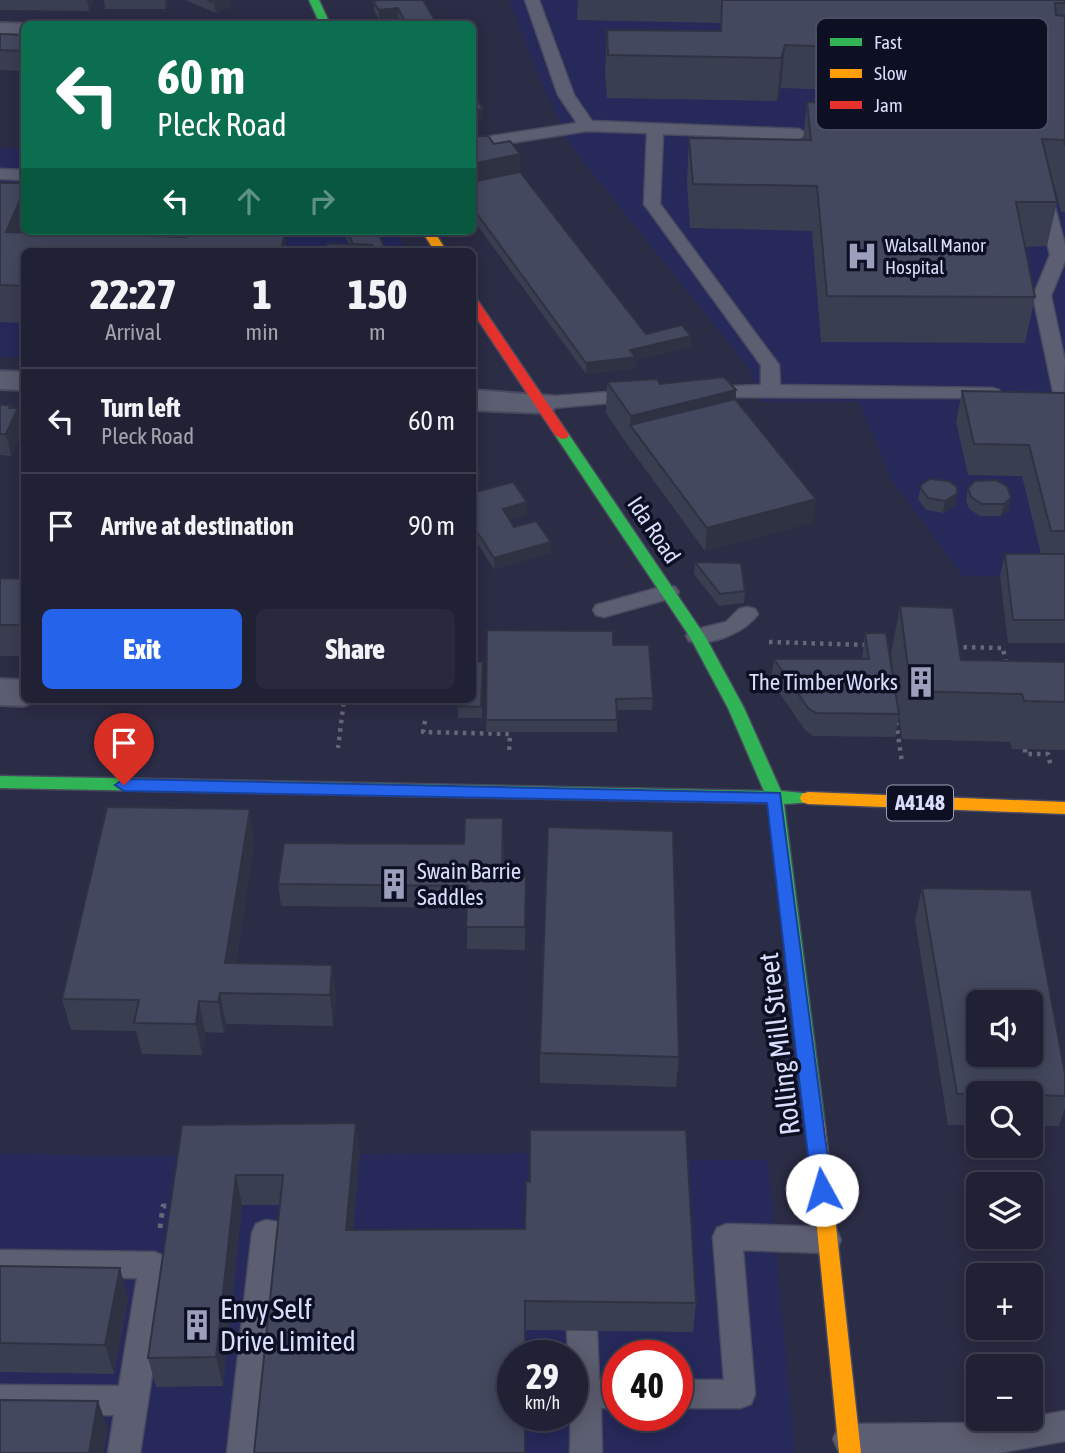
<!DOCTYPE html>
<meta charset="utf-8">
<style>
:root{--surface:#202134;--page:#28293c;--text:#f1f3f6;--muted:#a2a3ac;--line:#3d3e4f;--accent:#2563eb}
body{margin:0;font-family:"Asap Condensed",sans-serif;background:var(--page);color:var(--text);height:100vh;display:flex;flex-direction:column;font-size:26px;white-space:nowrap}
*{box-sizing:border-box;margin:0}
p{font-size:23px;color:var(--muted)}
.icon{flex:none;width:38px;height:38px;fill:none;stroke:currentColor;stroke-width:2;stroke-linecap:round;stroke-linejoin:round}
.map{position:relative;flex:1;overflow:hidden}
.side{position:absolute;left:21px;top:248px;width:455px;height:455px;display:flex;flex-direction:column;background:var(--surface);border-radius:10px;box-shadow:0 4px 18px #0003,0 0 0 2px var(--line)}
.side>*{flex:none}
.banner{position:absolute;left:21px;top:21px;width:455px;height:214px;border-radius:10px;box-shadow:0 4px 18px #0003,0 0 0 2px var(--line);background:#0b6e4f;color:#fff;overflow:hidden}
.tools{position:absolute;left:966px;top:990px;display:grid;gap:14px}
.tools a{display:grid;place-items:center;width:77px;height:77px;border-radius:10px;background:var(--surface);box-shadow:0 4px 18px #0003,0 0 0 2px var(--line);font-size:35px}
.speed{position:absolute;left:497px;top:1340px;display:flex;gap:14px;font-size:35px;font-weight:700;text-align:center}
.speed>*{display:grid;place-content:center;width:91px;height:91px;border-radius:50%;background:var(--surface);box-shadow:0 4px 18px #0003,0 0 0 2px var(--line);line-height:1}
.speed small{font-size:18px;font-weight:400}
.speed .limit{border:10px solid #d22;background:#fff;color:#111}
.pin{position:absolute;display:grid;place-items:center;width:60px;height:60px;color:#fff;margin:-72px -30px;border-radius:50% 50% 50% 0;rotate:-45deg;box-shadow:0 0 7px #0007}
.pin .icon{rotate:45deg}
.me{position:absolute;width:77px;margin:-38px;rotate:354deg;stroke-linejoin:round;filter:drop-shadow(0 0 5px #0008)}
.turn{display:flex;align-items:center;gap:24px;height:147px;padding:0 21px;font-size:32px}
.turn .icon{width:91px;height:91px;stroke-width:2.5}
.turn b{display:block;font-size:49px;line-height:60px}
.lanes{display:flex;align-items:center;height:66px;padding:0 21px;background:#0003;justify-content:center;gap:35px;direction:ltr}
.lanes .off{opacity:.35}
.eta{display:flex;justify-content:space-evenly;align-items:center;height:119px;text-align:center}
.eta b{font-size:42px;font-weight:800;line-height:49px}
.action{display:flex;gap:14px;margin-top:auto;padding:14px 21px}
.action a{flex:1;height:80px;border-radius:10px;background:var(--accent);color:#fff;font-size:28px;font-weight:800;line-height:80px;text-align:center}
.action a+a{background:var(--page);color:var(--text)}
ul{padding:0;list-style:none}
li{display:flex;align-items:center;gap:21px;height:105px;padding:0 21px;border-top:2px solid var(--line)}
li div{flex:1}
li b{display:block;font-size:26px}
li em{font-style:normal}
.map>svg:first-child{display:block}
.built{fill:#26295a;fill-rule:evenodd}
.lines{fill:none;stroke-linecap:round;stroke-linejoin:round}
.lane-casing{stroke:#494a60;stroke-width:3}
.street-casing{stroke:#494a60;stroke-width:4}
.fast-casing{stroke:#494a60;stroke-width:3}
.slow-casing{stroke:#494a60;stroke-width:3}
.jam-casing{stroke:#494a60;stroke-width:3}
.path-far1{stroke:#656778;stroke-width:4.5;stroke-dasharray:3.5 5;stroke-linecap:butt}
.path{stroke:#656778;stroke-width:5;stroke-dasharray:4.5 6;stroke-linecap:butt}
.lane{fill:#5c5e71;fill-rule:evenodd}
.street{fill:#5c5e71;fill-rule:evenodd}
.fast{fill:#30b455;fill-rule:evenodd}
.slow{fill:#ff9f0a;fill-rule:evenodd}
.jam{fill:#e5322d;fill-rule:evenodd}
.wall{fill:#3a3e51}
.shaded-wall{fill:#2f3242}
.building{fill:#43485e;stroke:#2f3242;stroke-width:2;fill-rule:evenodd}
.route{fill:#2563eb;stroke:#184099;stroke-width:2}
.labels{text-anchor:middle;stroke-width:7;stroke-linejoin:round;paint-order:stroke}
.far-poi-label{font-size:19px;fill:#d8ddfb;stroke:#0d0f23;text-anchor:start}
.shield{fill:#0d0f23;stroke:#9b9fba;stroke-width:2}
.shield-label{font-size:21px;font-weight:bold;fill:#d8ddfb}
.street-label{font-size:23px;fill:#d8ddfb;stroke:#0d0f23}
.poi-label{font-size:23px;fill:#d8ddfb;stroke:#0d0f23;text-anchor:end}
.near-street-label{font-size:28px;fill:#d8ddfb;stroke:#0d0f23}
.near-poi-label{font-size:28px;fill:#d8ddfb;stroke:#0d0f23;text-anchor:start}
.key{fill:#0d0f23;stroke:#4a4d64;stroke-width:2}
.key-label{font-size:19px;fill:#d8ddfb}
</style>
<div class="map">
<svg width="1065" height="1453" viewBox="0 0 1065 1453">
<rect width="100%" height="100%" fill="#2b2c45"/>
<g class="built">
<path d="M509,0h556v577l-102,-1 -72,-97 -32,-77h-97l-14,-35 -177,-221 -35,-76z"/>
<path d="M0,148l24,1v82h373l11,21h-384v106l-24,-2z"/>
<path d="M0,1153l105,3 425,-3v7h238l27,293h-795zM513,1356h59v60h-59zM618,1356h59v60h-59z"/>
</g>
<g class="lines">
<defs>
<g id="lane">
<path d="M525,0h14l35,95 18,26 207,8 8,5 -8,5 -136,-5 -3,70 119,161 1,20 212,3 7,2 2,4 -2,4 -298,-1 -2,-4 9,-6 53,-2v-20l-117,-161 3,-71 -60,-2 -115,18v-10l105,-16 -19,-28z"/>
<path d="M0,169l24,1v10l-24,-1z"/>
<path d="M1044,191l8,5 13,49v16l-14,35 14,65 -2,41 -9,-6 -21,-100 17,-41 -14,-59z"/>
<path d="M635,390l9,6 -2,4 -100,9 -9,-6 9,-6z"/>
<path d="M668,585l7,2 4,5 -4,5 -71,20 -8,-2 -3,-5 3,-5z"/>
<path d="M747,607l8,2 3,5c-12,18 -48,33 -69,27l-3,-5 3,-5 37,-9 13,-13z"/>
<path d="M266,1220l28,5 4,9 -4,9 -15,3 -20,207h-32l25,-220 4,-9z"/>
<path d="M727,1224l100,3 10,4 4,9 -4,9 -10,4 -84,-3 12,144 -4,10 -11,4h-63v-28h47l-11,-143 4,-9z"/>
<path d="M0,1250l154,2 10,4 5,9 -29,188h-32l6,-38h-114v-30l119,1 18,-108 -137,-2z"/>
<path d="M582,1317l11,4 4,10 2,49h19v28h-17l1,45h-32l2,-97h-4l-1,-25 4,-10z"/>
<path d="M1065,1411v30l-67,12h-151l-9,-3 -5,-11 5,-11 11,-4 149,-1z"/>
</g>
<g id="street">
<path d="M0,23l32,1h-8v13h-24z"/>
<path d="M0,371l24,1v18l-24,-1z"/>
<path d="M472,390l81,6 5,7 -5,7 -11,3 -70,-3z"/>
<path d="M0,679l24,1v20h15l-15,6 -24,-1z"/>
</g>
<g id="fast">
<path d="M309,0h10l11,24h-10z"/>
<path d="M562,431l5,1 138,204 39,72 37,83 33,3 2,4 -2,4 -30,2 41,322 -2,6 -7,2 -7,-2 -2,-6 -39,-323 -768,-15v-12l764,15 -36,-83 -38,-71 -135,-202z"/>
</g>
<g id="slow">
<path d="M422,231h12l13,21h-12z"/>
<path d="M808,792l257,10v12l-257,-10 -6,-2 -2,-4 2,-4z"/>
<path d="M816,1118l7,2 2,6 36,327h-22l-32,-327 2,-6z"/>
</g>
<path id="jam" d="M472,297l4,1 93,137 -2,3 -5,1 -7,-4 -83,-124z"/>
</defs>
<use href="#lane" class="lane-casing"/>
<use href="#street" class="street-casing"/>
<use href="#fast" class="fast-casing"/>
<use href="#slow" class="slow-casing"/>
<use href="#jam" class="jam-casing"/>
<g class="path-far1">
<path d="M769,642l100,3"/>
<path d="M955,647l48,1 3,16"/>
<path d="M330,700h14l-6,48"/>
<path d="M425,721l-2,11 87,2 -1,18"/>
<path d="M896,722l6,40"/>
<path d="M1025,749v5h23l3,13"/>
</g>
<path class="path" d="M160,1228l3,-22h11"/>
<use href="#lane" class="lane"/>
<use href="#street" class="street"/>
<use href="#fast" class="fast"/>
<use href="#slow" class="slow"/>
<use href="#jam" class="jam"/>
</g>
<g class="wall">
<path d="M0,0h94l-5,11 -89,-1z"/>
<path d="M104,0h65l-3,9h-61z"/>
<path d="M185,0h46v6l-15,7z"/>
<path d="M371,0h52l14,24h-51v-2l13,-2 -1,-2 -19,2 -5,-9v-6z"/>
<path d="M578,0h487v212h-4l-7,-28h-1l4,18 -10,44 -22,1 10,50 -10,46 -204,-1 -9,-111 -122,-3 -3,-46 2,-44 114,2 4,-38 180,7v-2l-3,-12 -203,-7 -4,13 -170,-3 -2,-26 2,-42 113,1v-8l-143,-3z"/>
<path d="M0,34l24,1v36l-24,-1z"/>
<path d="M472,136l22,8 26,28 126,162 45,2v11l-55,13v8l-50,6 -114,-156z"/>
<path d="M0,183l24,48h6v1l156,5 78,-3h21l1,18h-262v71l-24,-1z"/>
<path d="M345,231h32l10,21 -38,-8 -4,-8z"/>
<path d="M607,382l53,2 76,6v9l78,123 -109,29 -76,-104 -23,-34z"/>
<path d="M962,391l103,2v250h-57l-8,-67 5,-22h36l-19,-78 -54,-1 -12,-53z"/>
<path d="M0,405h11l12,25 -12,26 -11,-1z"/>
<path d="M996,480l13,30 -8,6h-21l-11,-7 -3,-9 2,-12z"/>
<path d="M922,484l35,10 -2,12 -12,7 -17,-3 -8,-11z"/>
<path d="M472,493l55,9v12l-18,5 5,8 37,15v11l-57,16 -22,-34z"/>
<path d="M695,562l50,29 -1,12 -25,3 -25,-32z"/>
<path d="M0,578l24,1v77h-24z"/>
<path d="M900,606l61,54 104,2v88l-53,-1 -2,-7 -108,-3 -3,-24 -4,22 -82,-1 -8,-6 -34,-49 3,-22h88l3,-26 33,76 -7,-55z"/>
<path d="M487,630l126,15 40,53 -1,12h-35v22h-131z"/>
<path d="M483,673l-1,45h-24l-1,-18z"/>
<path d="M254,841l-18,122 96,2 4,31 -3,30 -107,-2 -2,9 -19,-1 -3,23 -60,-1 -6,-23 -65,-1 -9,-31z"/>
<path d="M504,841l-1,36h23l-1,73 -58,-1v-41l-186,-2 -3,-22 186,-40z"/>
<path d="M922,888l143,186v34l-6,18h-28v-32h-53v31h-30l-33,-205z"/>
<path d="M540,1053l139,4 -3,30 -136,-4z"/>
<path d="M182,1125l178,28 -7,77 343,73 -3,29 -168,-2 -245,-125h-38l-19,181 -67,1 -8,-29z"/>
<path d="M0,1266l128,32 -14,76 -114,-2z"/>
</g>
<g class="shaded-wall">
<path d="M87,0h7l-5,11z"/>
<path d="M165,0h4l-3,9z"/>
<path d="M220,0h11v6l-15,7 -2,-10z"/>
<path d="M398,8v10l-19,2v-10z"/>
<path d="M785,45l-4,43 -4,13 4,-43z"/>
<path d="M483,109v11l-11,2v-11z"/>
<path d="M520,154v29l-48,10v-29z"/>
<path d="M24,191v40h6l-16,38 -8,-37z"/>
<path d="M251,231h14l-6,21 -9,-19z"/>
<path d="M285,234l1,18h-6z"/>
<path d="M691,336v11l-55,13v8l-50,6v-11l44,-13z"/>
<path d="M736,390l-2,31 -104,4 1,-9z"/>
<path d="M11,405l3,12 4,-9 5,22 -12,26 -5,-22 3,-26z"/>
<path d="M480,468v12l-8,6v-12z"/>
<path d="M957,494l-2,12 -12,7 2,-12z"/>
<path d="M1011,498l-2,12 -8,6 3,-12z"/>
<path d="M816,499l-2,23 -109,29 2,-23z"/>
<path d="M527,502v12l-24,6v-11z"/>
<path d="M551,542v11l-57,16v-11z"/>
<path d="M250,809l4,32 -23,153 -6,-31z"/>
<path d="M332,965l4,31 -3,30 -3,-31z"/>
<path d="M220,993l6,31 -2,9 -6,-31z"/>
<path d="M199,1001l6,31 -3,23 -6,-31z"/>
<path d="M356,1123l4,30 -10,107 -4,-30z"/>
<path d="M236,1175l6,30 -19,181 -7,-29z"/>
<path d="M120,1268l8,30 -14,76 -9,-29z"/>
<path d="M98,1401l10,28 -4,24h-15z"/>
</g>
<g class="building">
<path d="M208,0h12l-6,3z"/>
<path d="M381,0h42l14,24h-50l-1,-2 18,-2 -6,-12 -19,2 -6,-9z"/>
<path d="M722,0h343v3h-10l1,12 9,1v130l-1,-6 -22,-1 15,63h-41l19,95 -208,-1 -10,-110 -124,-2 -4,-46 122,2 -4,-38 185,8 -3,-12h17l-15,-45 -206,-8 -4,13 -173,-3 -1,-25 114,1z"/>
<path d="M0,34l24,1v16l-24,-1z"/>
<path d="M472,91l11,18 -11,2z"/>
<path d="M472,136h16l6,8 16,-3 10,13 -48,10z"/>
<path d="M520,172l126,162 36,-9 9,11 -61,14 6,7 -50,6 -114,-156v-25z"/>
<path d="M0,183h24v8l-18,41 180,5 2,-6h63l-1,2 35,1 -5,18h-256v34l-24,-1z"/>
<path d="M347,231h30l10,21h-15v-7l-19,-1z"/>
<path d="M327,244l45,1 -2,7h-45z"/>
<path d="M724,377l12,13 -105,26 -24,-34 50,-3 3,5z"/>
<path d="M962,391l103,2v138h-14l-22,-86 -55,-1z"/>
<path d="M735,399l81,100 -109,29 -77,-103z"/>
<path d="M0,405h11l-2,3h9l-12,26h-6z"/>
<path d="M472,465l8,3 -8,6z"/>
<path d="M930,479l19,2 8,6v7l-12,7 -17,-3 -8,-11 2,-3z"/>
<path d="M996,480l11,6 4,12 -7,6h-22l-11,-7 -3,-9 7,-7z"/>
<path d="M513,482l14,20 -24,7 11,18 22,-6 15,21 -57,16 -22,-34v-31z"/>
<path d="M1005,554h60v66h-52z"/>
<path d="M695,562l46,1 4,28 -25,3z"/>
<path d="M0,578l24,1v46h-24z"/>
<path d="M900,606l53,2 8,52 104,2v40l-41,-1 -2,-7 -111,-3z"/>
<path d="M487,630l126,1v14h36l4,53 -37,1 1,21h-131z"/>
<path d="M865,633h21l13,81 -83,-1 -8,-5 -34,-49h95z"/>
<path d="M472,662h11l-2,45 -24,-1v-6h15z"/>
<path d="M107,807l143,2 -25,154 107,2 -2,30 -110,-2 -2,9 -19,-1 -3,23 -62,-1 5,-23 -77,-1z"/>
<path d="M465,818h38l-1,59h24l-1,50h-59l2,-41 -190,-2 6,-41 180,1z"/>
<path d="M548,827l125,4 6,226 -139,-4z"/>
<path d="M922,888l109,2 34,184v22l-34,-1v-1h-74zM978,1003h53v52h-53z"/>
<path d="M356,1123l-10,107 179,-1 1,-48 4,1v-52h156l10,173 -171,-2v55h-12v60h12v37h-271l29,-278h-47l-20,182 -68,1 34,-233z"/>
<path d="M0,1266l120,2 -15,77 -105,-2z"/>
<path d="M0,1400l98,1 -9,52h-89z"/>
</g>
<path class="route" d="M124,779l656,14 52,397 -3,6 -7,3 -7,-3 -3,-6 -45,-387 -643,-12 -9,-6z"/>
<defs>
<symbol id="hospital-bare" viewBox="-9 -9 18 18"><path d="M-5-5h3v3.5h4V-5h3V5h-3V1.5h-4V5h-3Z" fill="#9b9fbb" stroke="#0d0f23" stroke-width="2.5" paint-order="stroke"/></symbol>
<symbol id="building-bare" viewBox="-9 -9 18 18"><path d="M-4-6H4V6H1V3H-1V6H-4ZM-2.5-4.3h1.7v1.8h-1.7ZM.8-4.3h1.7v1.8H.8ZM-2.5-1h1.7V.8h-1.7ZM.8-1h1.7V.8H.8Z" fill="#9b9fbb" stroke="#0d0f23" stroke-width="2.5" paint-order="stroke"/></symbol>
</defs>
<g fill-rule="evenodd">
<use href="#hospital-bare" x="840" y="234" width="44" height="44"/>
<use href="#building-bare" x="899" y="660" width="44" height="44"/>
<use href="#building-bare" x="372" y="862" width="44" height="44"/>
<use href="#building-bare" x="175" y="1303" width="44" height="44"/>
</g>
<g class="labels">
<g class="far-poi-label">
<text x="885" y="252">Walsall Manor<tspan x="885" dy="22">Hospital</tspan></text>
</g>
<rect class="shield" x="887" y="785.5" width="66" height="35" rx="5"/>
<g class="shield-label">
<text x="920" y="810">A4148</text>
</g>
<g class="street-label">
<text transform="translate(654 530) rotate(56)" y="8">Ida Road</text>
</g>
<g class="poi-label">
<text x="898" y="690">The Timber Works</text>
<text x="417" y="879" text-anchor="start">Swain Barrie<tspan x="417" dy="26">Saddles</tspan></text>
</g>
<g class="near-street-label">
<text transform="translate(779 1044) rotate(-97)" y="10">Rolling Mill Street</text>
</g>
<g class="near-poi-label">
<text x="220" y="1319">Envy Self<tspan x="220" dy="32">Drive Limited</tspan></text>
</g>
</g>
<rect x="816" y="18" width="232" height="112" rx="10" class="key"/>
<rect x="830" y="38" width="32" height="8" fill="#30b455"/>
<rect x="830" y="69" width="32" height="9" fill="#ff9f0a"/>
<rect x="830" y="101" width="32" height="8" fill="#e5322d"/>
<g class="key-label">
<text x="874" y="49">Fast</text>
<text x="874" y="80">Slow</text>
<text x="874" y="112">Jam</text>
</g>
</svg>
<div class="tools">
<a><svg class="icon" aria-label="sound" viewBox="0 0 24 24"><path d="M4 9h4l5-4v14l-5-4H4zM17 9q2 3 0 6"/></svg></a>
<a><svg class="icon" aria-label="search" viewBox="0 0 24 24"><circle cx="10" cy="10" r="6"/><path d="M15 15l6 6"/></svg></a>
<a><svg class="icon" aria-label="layers" viewBox="0 0 24 24"><path d="M12 4l9 5-9 5-9-5zM3 14l9 5 9-5"/></svg></a>
<a>+</a>
<a>−</a>
</div>
<div class="speed"><div>29<small>km/h</small></div><div class="limit">40</div></div>
<div class="pin" style="left:124px;top:785px;background:#d93025"><svg class="icon" aria-label="arrive" viewBox="0 0 24 24"><path d="M6 21V4h12l-3 4 3 4H6"/></svg></div>
<svg class="me" style="left:822px;top:1190px" viewBox="-20 -20 40 40"><circle r="19" fill="#fff"/><path d="M0-13L10 11 0 6-10 11z" fill="#2563eb"/></svg>
<div class="banner">
<div class="turn"><svg class="icon" aria-label="left" viewBox="0 0 24 24"><path d="M17 20v-9H6M10 6l-5 5 5 5"/></svg><div><b>60 m</b>Pleck Road</div></div>
<div class="lanes"><svg class="icon" aria-label="left" viewBox="0 0 24 24"><path d="M17 20v-9H6M10 6l-5 5 5 5"/></svg><svg class="icon off" aria-label="ahead" viewBox="0 0 24 24"><path d="M12 20V5M6 11l6-6 6 6"/></svg><svg class="icon off" aria-label="right" viewBox="0 0 24 24"><path d="M7 20v-9h11M14 6l5 5-5 5"/></svg></div>
</div>
<section class="side">
<div class="eta">
<div><b>22:27</b><p>Arrival</p></div>
<div><b>1</b><p>min</p></div>
<div><b>150</b><p>m</p></div>
</div>
<ul>
<li><svg class="icon" aria-label="left" viewBox="0 0 24 24"><path d="M17 20v-9H6M10 6l-5 5 5 5"/></svg><div><b>Turn left</b><p>Pleck Road</p></div><em>60 m</em></li>
<li><svg class="icon" aria-label="arrive" viewBox="0 0 24 24"><path d="M6 21V4h12l-3 4 3 4H6"/></svg><div><b>Arrive at destination</b></div><em>90 m</em></li>
</ul>
<div class="action"><a>Exit</a><a>Share</a></div>
</section>
</div>
